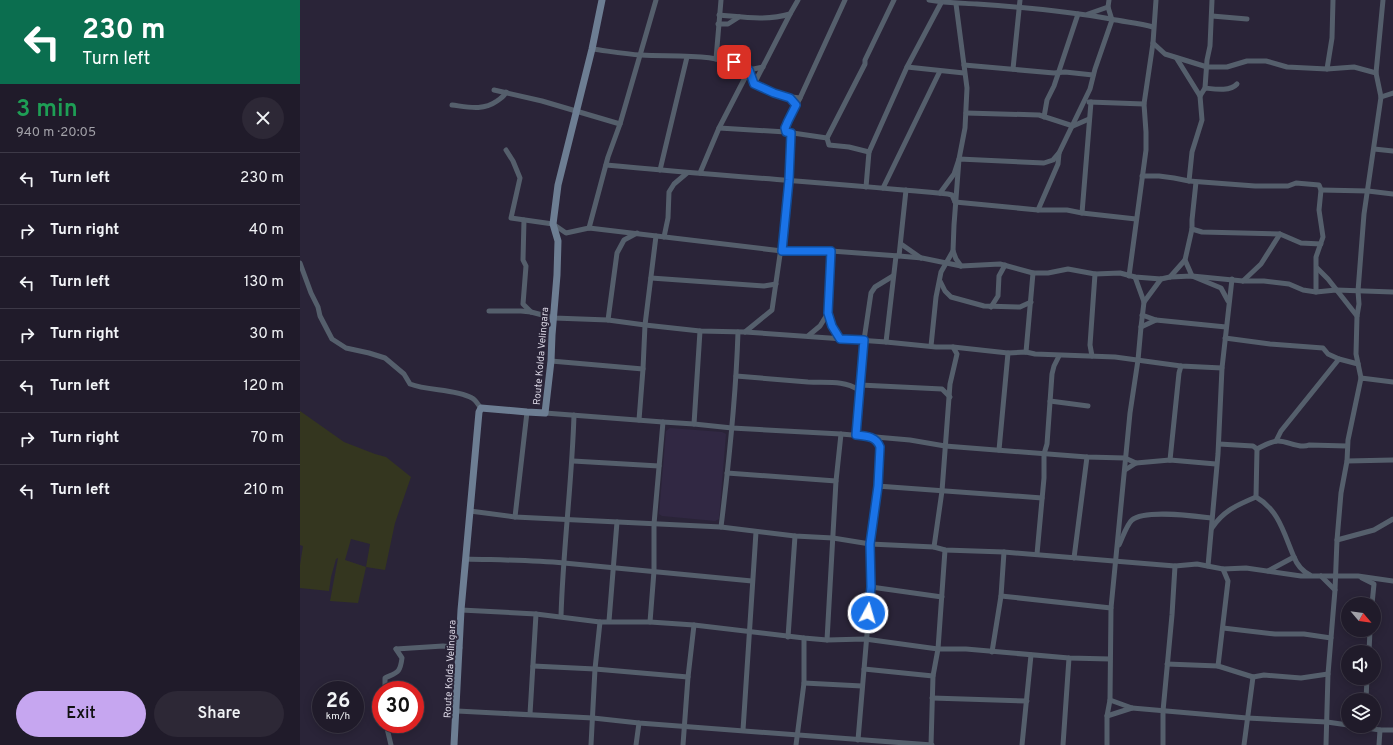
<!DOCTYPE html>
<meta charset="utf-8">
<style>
:root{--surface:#201b2a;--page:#2d2836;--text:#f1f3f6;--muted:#a2a1a8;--line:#3d3947;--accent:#c6a6f0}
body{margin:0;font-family:Overpass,sans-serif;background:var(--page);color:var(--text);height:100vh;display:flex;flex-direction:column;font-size:15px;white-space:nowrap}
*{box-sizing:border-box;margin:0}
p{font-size:13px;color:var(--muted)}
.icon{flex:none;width:22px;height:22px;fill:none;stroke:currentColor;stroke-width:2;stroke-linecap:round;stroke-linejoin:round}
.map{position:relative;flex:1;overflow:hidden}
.drawer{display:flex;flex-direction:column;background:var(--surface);width:300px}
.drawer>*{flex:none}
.top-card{background:#0b6e4f;color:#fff;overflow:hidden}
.needle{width:26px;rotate:119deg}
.tools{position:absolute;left:1041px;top:597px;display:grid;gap:8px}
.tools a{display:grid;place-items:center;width:40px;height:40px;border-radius:50%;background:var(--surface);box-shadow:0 2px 10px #0003,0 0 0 1px var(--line);font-size:20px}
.speed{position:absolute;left:12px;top:681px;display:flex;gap:8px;font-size:20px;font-weight:700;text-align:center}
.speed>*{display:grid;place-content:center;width:52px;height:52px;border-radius:50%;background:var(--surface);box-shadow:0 2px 10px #0003,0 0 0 1px var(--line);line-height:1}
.speed small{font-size:10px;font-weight:400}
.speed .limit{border:6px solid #d22;background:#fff;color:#111}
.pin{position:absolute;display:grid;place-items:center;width:34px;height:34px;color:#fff;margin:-17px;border-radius:8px;box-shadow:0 2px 6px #0006}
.me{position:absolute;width:44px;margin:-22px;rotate:6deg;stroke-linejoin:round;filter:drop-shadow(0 0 3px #0008)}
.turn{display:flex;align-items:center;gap:14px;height:84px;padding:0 16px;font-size:18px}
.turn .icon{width:52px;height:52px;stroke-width:2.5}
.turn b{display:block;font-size:28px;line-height:34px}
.round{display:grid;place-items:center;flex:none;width:42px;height:42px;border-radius:21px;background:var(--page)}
.head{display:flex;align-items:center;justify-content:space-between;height:68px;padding:0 16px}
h1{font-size:24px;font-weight:600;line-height:30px;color:#1e9e55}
.primary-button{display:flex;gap:8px;margin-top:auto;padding:8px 16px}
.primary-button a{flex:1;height:46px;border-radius:24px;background:var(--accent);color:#111;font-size:16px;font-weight:600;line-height:46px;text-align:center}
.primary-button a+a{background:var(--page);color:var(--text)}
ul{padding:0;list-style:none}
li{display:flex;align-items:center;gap:12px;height:52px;padding:0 16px;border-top:1px solid var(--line)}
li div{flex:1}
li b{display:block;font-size:15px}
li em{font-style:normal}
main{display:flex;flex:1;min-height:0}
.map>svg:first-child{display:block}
.built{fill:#312843}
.green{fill:#34361f;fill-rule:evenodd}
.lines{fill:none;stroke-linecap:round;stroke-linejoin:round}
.minor{stroke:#555f6c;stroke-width:5}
.secondary{stroke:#6d7e93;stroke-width:7}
.route-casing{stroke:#114b97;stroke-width:10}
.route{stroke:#1a73e8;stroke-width:7}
.labels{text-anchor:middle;stroke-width:4;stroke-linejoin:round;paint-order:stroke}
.street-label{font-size:10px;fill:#d8d4e2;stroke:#2a2438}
</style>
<main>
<section class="drawer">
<div class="top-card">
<div class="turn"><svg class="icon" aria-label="left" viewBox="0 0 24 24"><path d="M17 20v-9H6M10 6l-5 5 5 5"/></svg><div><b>230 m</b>Turn left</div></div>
</div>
<div class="head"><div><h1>3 min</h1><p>940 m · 20:05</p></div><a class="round"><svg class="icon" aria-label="close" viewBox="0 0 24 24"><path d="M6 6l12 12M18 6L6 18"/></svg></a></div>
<ul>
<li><svg class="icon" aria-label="left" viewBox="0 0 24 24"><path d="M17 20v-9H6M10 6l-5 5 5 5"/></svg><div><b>Turn left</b></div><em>230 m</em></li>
<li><svg class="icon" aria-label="right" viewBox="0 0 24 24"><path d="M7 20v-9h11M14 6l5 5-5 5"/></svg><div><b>Turn right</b></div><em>40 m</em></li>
<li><svg class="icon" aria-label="left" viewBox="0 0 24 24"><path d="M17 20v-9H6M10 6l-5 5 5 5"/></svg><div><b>Turn left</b></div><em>130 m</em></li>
<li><svg class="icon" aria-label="right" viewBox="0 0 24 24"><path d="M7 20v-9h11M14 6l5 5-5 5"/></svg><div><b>Turn right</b></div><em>30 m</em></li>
<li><svg class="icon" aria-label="left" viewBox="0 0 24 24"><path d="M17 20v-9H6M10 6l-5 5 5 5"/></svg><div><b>Turn left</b></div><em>120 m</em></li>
<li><svg class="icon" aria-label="right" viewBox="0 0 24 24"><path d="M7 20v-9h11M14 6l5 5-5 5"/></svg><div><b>Turn right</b></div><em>70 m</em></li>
<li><svg class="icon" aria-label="left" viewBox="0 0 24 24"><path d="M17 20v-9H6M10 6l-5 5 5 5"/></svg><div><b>Turn left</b></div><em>210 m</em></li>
</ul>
<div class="primary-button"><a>Exit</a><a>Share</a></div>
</section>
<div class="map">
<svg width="1093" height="745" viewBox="0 0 1093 745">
<rect width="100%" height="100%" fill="#2a2438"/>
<path class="built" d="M370,428l52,4 4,2 -7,85 -4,2 -53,-5 -3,-2 7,-83z"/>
<path class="green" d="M0,411l44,31 31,12 11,3 25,20 -16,46 -10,47 -19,-3 -8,36 -28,-2 8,-43 -2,1 -5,18 -2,14 -29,-3v-23l3,-19 -3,-1zM51,539l19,5 -4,23 -21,-7z"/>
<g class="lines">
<g class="minor">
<path d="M629,0c16,3 32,3 48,4 45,3 90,7 134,15 14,3 28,4 42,8"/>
<path d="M656,4l11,84 -2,40 -6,31 -5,66 -1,26 3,8 5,7"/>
<path d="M788,14l20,-7"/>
<path d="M419,15c24,2 47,6 71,-1l8,-14"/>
<path d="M912,16l35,3"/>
<path d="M418,24h10l11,-7"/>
<path d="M853,43l12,11 42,13h20l20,-6h19l21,6 40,2 27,-2 22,6"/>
<path d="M292,49c16,2 33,5 49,6 35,2 76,-3 108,15l5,14c15,7 29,13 46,14"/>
<path d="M416,59l5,-59"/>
<path d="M877,59l23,37"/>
<path d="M664,65l90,8 11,-1 28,3"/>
<path d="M607,67l57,6"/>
<path d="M713,69l7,-69"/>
<path d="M1027,69l5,-31 1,-38"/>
<path d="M454,84l36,-70"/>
<path d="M905,88c9,1 25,4 32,-4"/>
<path d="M194,90l48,11 78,23"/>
<path d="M1081,97l12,-4"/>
<path d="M789,102l55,2"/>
<path d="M152,105c16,2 31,6 45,-4 4,-3 7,-4 9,-9"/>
<path d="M666,113l73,2 34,11 16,-7"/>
<path d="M744,117l3,-17 7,-14 24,-72"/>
<path d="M419,128l67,4 41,6"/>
<path d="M486,132l-1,-4 3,-7 12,-23 45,-98"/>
<path d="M1074,149l19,2"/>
<path d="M206,150l7,11 7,17 -9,40 42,6 13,9 23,-5 193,23h49l68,5 23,2 39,8 39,-2 33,9h15l20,-4 27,5 25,-1 15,4 26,2 9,-2 22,-1 51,5h21l25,3 14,6 13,2 20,-2 57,2"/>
<path d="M569,152l38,-85 34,-64"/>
<path d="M306,165c114,11 228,18 342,29l4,1 3,7"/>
<path d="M360,170l27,-113"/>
<path d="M400,173l19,-45 30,-58 14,-3"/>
<path d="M842,176h17l15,2 15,3 66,5h33l8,-3 23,2 2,5 -2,20 4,27 -7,20v35"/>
<path d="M889,181l3,-29 10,-32 -2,-24 5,-8 2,-28 3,-14 2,-46"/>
<path d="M896,182l-4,38v9l-7,31 7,16 29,12 7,13"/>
<path d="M566,187l3,-35 -20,-5 -20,-2 -2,-7 38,-74v-4l29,-60"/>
<path d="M583,188l57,-117"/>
<path d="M1021,190l47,1 25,3"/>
<path d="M640,193l14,-19 5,-15 85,4 9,-3 6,-7"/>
<path d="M655,202l83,8h29l15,3 54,6"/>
<path d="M738,210l20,-46 1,-11 31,-64 5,-20 17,-49 -4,-13 1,-7"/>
<path d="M782,213l9,-111"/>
<path d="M224,220l-1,40 3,6 -3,38 8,8"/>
<path d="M289,228l19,-71 12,-33 36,-124"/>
<path d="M892,229l10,3 78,2 21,9 20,1"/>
<path d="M364,237l4,-19 1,-26 5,-8 13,-11"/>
<path d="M601,244l20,14"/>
<path d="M531,251l-3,62 4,13 8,13"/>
<path d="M599,256l7,-66"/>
<path d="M0,263l11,30 7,14 2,9 12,23 14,9 23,5 16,5 19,16 6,10c18,7 45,5 62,14 4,2 6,7 9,10"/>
<path d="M1017,268l11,11 29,37"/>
<path d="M829,276l17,-126v-18l-2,-28 9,-61 3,-43"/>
<path d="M870,277l15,-17"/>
<path d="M351,278l113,8 12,-2"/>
<path d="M640,281l5,10 6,6 33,9 36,1 11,-5"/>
<path d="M943,281l18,-17 19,-30"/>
<path d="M844,302l17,-23"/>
<path d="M691,307l7,-11 1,-20 6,-11"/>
<path d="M189,311h32l10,1 23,6 54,2 37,5 55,6 45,1 141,10 50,5h17l55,6 18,-1 9,2 80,3 66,9 41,2"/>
<path d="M842,315l14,5 70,7"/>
<path d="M308,320l9,-67 7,-13 13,-7"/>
<path d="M841,327l15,-7"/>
<path d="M445,332l27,-22 13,-90 6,-87"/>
<path d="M508,336l12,-10 8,-13"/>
<path d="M925,338l45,6 53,4 5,6 11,5"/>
<path d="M586,342l10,-86"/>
<path d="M631,346l5,-49 5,-25 12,-21"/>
<path d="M726,352l7,-79"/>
<path d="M792,356l-2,-11 5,-71"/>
<path d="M251,361l92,8"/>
<path d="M436,376c24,2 48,4 72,6 19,1 35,-2 51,8"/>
<path d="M1061,378l-5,-24 1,-38 2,-12 -1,-13 6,-77 17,-117 -5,-24 7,-73"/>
<path d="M560,385l82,4 8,8"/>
<path d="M750,401l38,5"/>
<path d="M245,413l118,9 31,2 38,4 109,6 69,6 35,6 142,11 38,1 11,5"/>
<path d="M339,420l4,-51 2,-44 11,-89"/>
<path d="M394,424l6,-93"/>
<path d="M556,435l8,-95 7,-47 4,-6 18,-11"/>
<path d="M976,441l5,-10 58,-72 19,5"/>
<path d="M919,444l34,2 4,3c6,-3 14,-8 21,-8 10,0 22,8 31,4l38,1"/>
<path d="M957,449l-1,48c23,13 28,37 38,60l-26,14"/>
<path d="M699,450l9,-97"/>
<path d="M870,460l9,-87 2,-7"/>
<path d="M273,461l86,5"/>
<path d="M1047,461l46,-1"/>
<path d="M825,470l11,-7 34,-3 46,4"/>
<path d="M427,473l109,8"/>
<path d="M577,486l165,12"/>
<path d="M170,511l45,6 206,10 74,9 38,2 37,6 64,3 11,3 59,2 171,14 22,-2 26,5 23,-1 55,8h57l35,5"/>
<path d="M215,517l12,-105"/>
<path d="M421,527c8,-65 15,-130 17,-195"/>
<path d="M912,528c11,-17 25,-23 44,-31"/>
<path d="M1037,540l37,-10 19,-11"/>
<path d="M819,545c3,-6 8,-21 13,-25 13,-11 62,-4 79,-2"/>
<path d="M634,547l8,-56 8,-107 7,-30 -4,-7"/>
<path d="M737,554l7,-76v-24l3,-10 5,-70 2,-8 5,-10"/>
<path d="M994,557c3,8 8,14 16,18"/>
<path d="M774,558l13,-101"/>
<path d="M166,559c33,1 65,1 98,4 63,6 126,12 188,18"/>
<path d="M908,566l10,-112 4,-86 10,-89"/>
<path d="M1021,576l14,14"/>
<path d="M1062,578l12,6 -2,20"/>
<path d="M571,587l71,10"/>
<path d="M701,596l110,12"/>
<path d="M161,610l75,4 64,8h50l44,3 110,13 23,2 38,-1 73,10h28l103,9 41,1"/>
<path d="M261,616c2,-67 11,-134 13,-201"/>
<path d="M309,621l8,-99"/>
<path d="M350,622l4,-51v-47l9,-102"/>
<path d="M923,628l52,6h29l27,4"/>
<path d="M488,637l7,-101"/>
<path d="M527,640l9,-159 5,-47"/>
<path d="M96,649l47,-3 17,2"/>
<path d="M692,652l9,-56 3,-44"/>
<path d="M1069,652l1,-22"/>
<path d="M867,664l51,2 35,11 11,-2 37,3 27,-4"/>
<path d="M233,666l62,3 93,8"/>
<path d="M918,666l10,-85 -5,-12"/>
<path d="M564,669l69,7"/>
<path d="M504,683l58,3"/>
<path d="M85,690v-12c13,-6 15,-5 17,-20l-6,-9"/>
<path d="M632,698l95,3"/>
<path d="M810,700l22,8 115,10 80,4 21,3"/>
<path d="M1066,700l1,-22"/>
<path d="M157,711l136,7 46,5 293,22"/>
<path d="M230,714l6,-100"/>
<path d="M807,716l25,-8"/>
<path d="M86,724l5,21"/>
<path d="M1053,726l27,4h13"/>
<path d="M443,730l13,-198"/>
<path d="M558,740l13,-153 -1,-43 7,-58 2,-39 -1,-3 -6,-7"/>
<path d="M291,745l4,-76 5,-47"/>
<path d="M336,745l3,-22"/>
<path d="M383,745l5,-68 6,-52"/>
<path d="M496,745l8,-62v-45"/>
<path d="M631,745l2,-69 5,-27 7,-99"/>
<path d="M722,745l9,-90"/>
<path d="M763,745l6,-87"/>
<path d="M807,745v-29l3,-16 1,-92 19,-195 8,-53 3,-33 3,-25 -9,-25"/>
<path d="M863,745v-34l9,-96 3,-49"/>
<path d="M944,745l9,-68"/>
<path d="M1026,745l2,-71 7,-84 2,-50 4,-47 6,-32 1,-21 13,-62 32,4"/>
<path d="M1079,745l1,-15"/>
</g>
<path class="secondary" d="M154,745l7,-135 18,-198 2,-4 46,4 18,1 6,-52 1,-26 5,-60 1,-34 -5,-17 5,-39 34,-136 10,-49"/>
</g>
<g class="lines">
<defs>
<path id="route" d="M434,62l15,8 5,14 20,9 16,5 6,7 -8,16 -3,7 1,4 5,1 -2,47 -7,71h49l-3,62 4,13 8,13 24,1 -8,95c10,1 20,1 24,12l-2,39 -8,58 1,43 -3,26"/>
</defs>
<use href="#route" class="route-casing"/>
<use href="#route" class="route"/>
</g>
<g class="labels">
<g class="street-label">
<text transform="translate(240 356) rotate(-85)" y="4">Route Kolda Velingara</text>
<text transform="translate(149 669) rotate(-87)" y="4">Route Kolda Velingara</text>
</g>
</g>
</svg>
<div class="tools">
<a><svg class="needle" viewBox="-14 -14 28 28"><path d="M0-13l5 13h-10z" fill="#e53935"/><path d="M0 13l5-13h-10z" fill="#a2a1a8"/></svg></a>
<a><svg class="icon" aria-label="sound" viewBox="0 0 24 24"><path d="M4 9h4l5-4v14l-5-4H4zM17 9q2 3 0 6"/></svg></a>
<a><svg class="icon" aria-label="layers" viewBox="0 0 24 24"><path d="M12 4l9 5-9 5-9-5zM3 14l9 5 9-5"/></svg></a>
</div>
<div class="speed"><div>26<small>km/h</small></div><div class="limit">30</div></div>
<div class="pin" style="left:434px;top:62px;background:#d93025"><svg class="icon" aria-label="arrive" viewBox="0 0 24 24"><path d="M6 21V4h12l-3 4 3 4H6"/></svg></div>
<svg class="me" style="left:568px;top:613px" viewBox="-20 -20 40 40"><circle r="17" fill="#1a73e8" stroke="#fff" stroke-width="3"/><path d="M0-11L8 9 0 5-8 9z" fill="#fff"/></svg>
</div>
</main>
